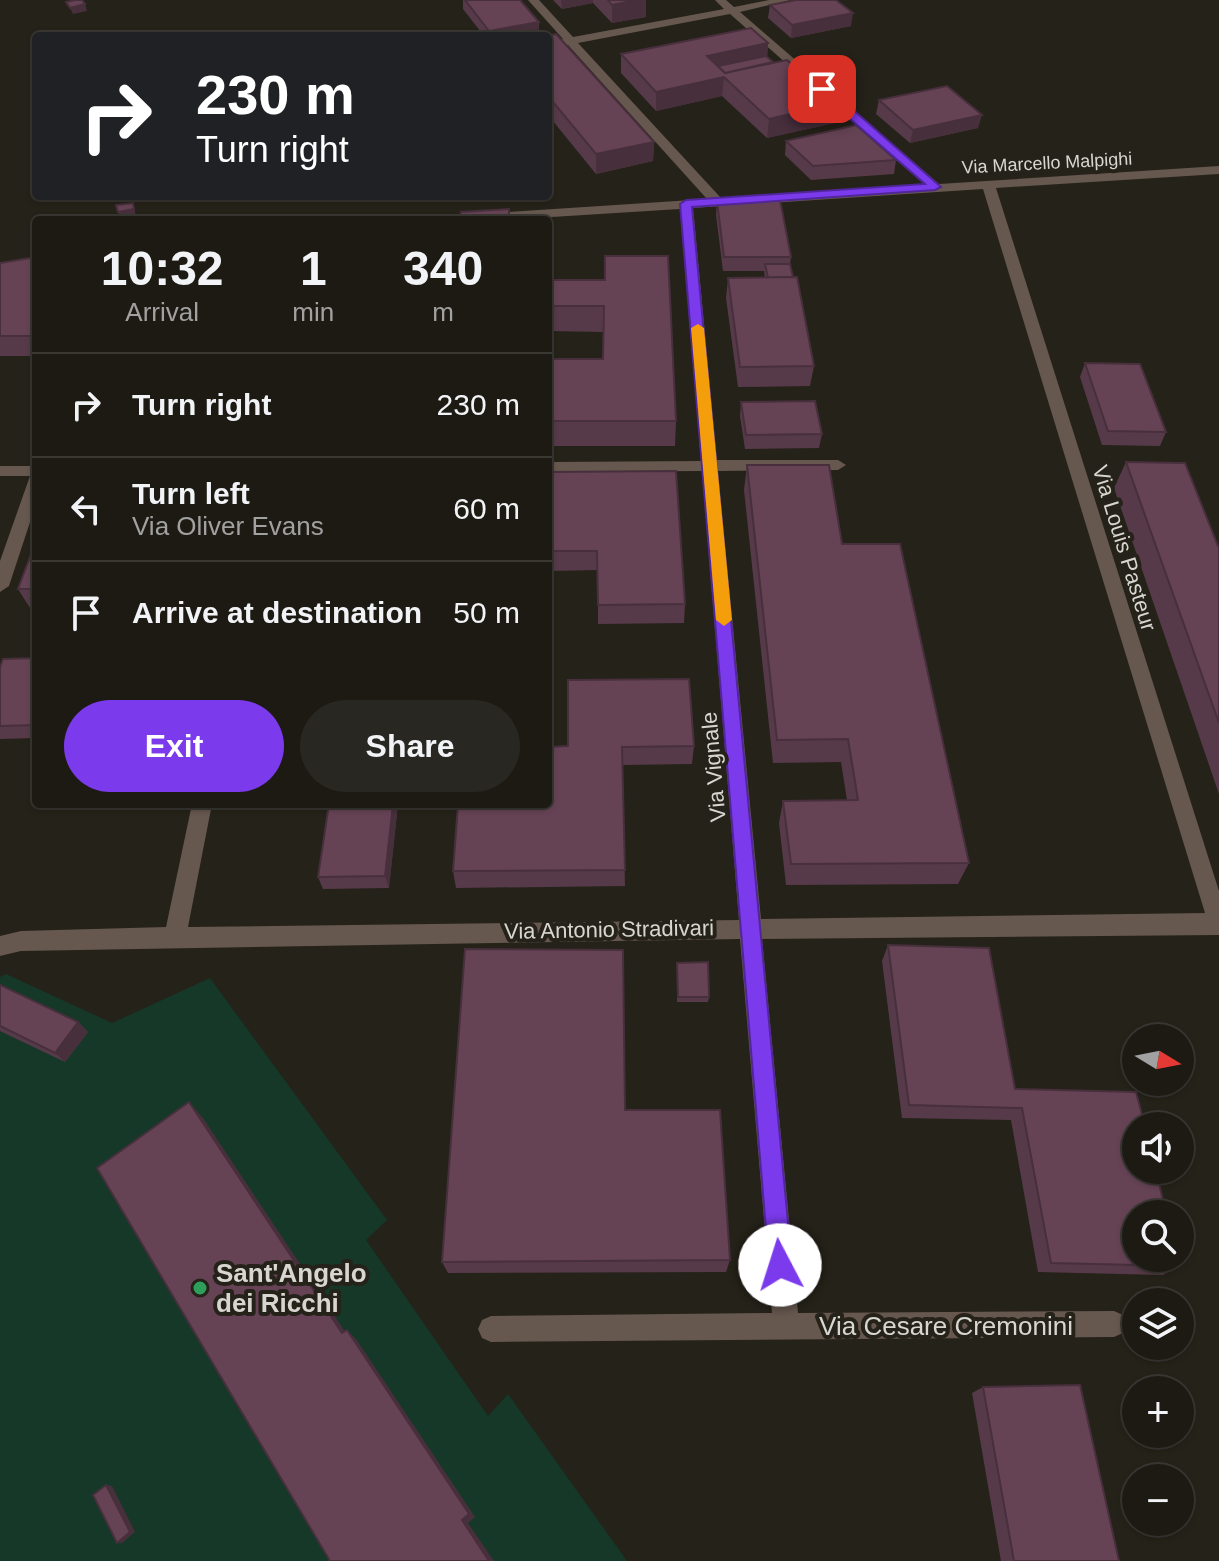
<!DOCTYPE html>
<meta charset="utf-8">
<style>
:root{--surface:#1c1a13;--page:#292721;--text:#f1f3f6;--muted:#a0a1a0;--line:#3a3833;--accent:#7c3aed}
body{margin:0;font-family:Arial,sans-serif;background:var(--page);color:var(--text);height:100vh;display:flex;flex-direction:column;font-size:30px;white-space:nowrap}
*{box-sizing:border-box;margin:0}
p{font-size:26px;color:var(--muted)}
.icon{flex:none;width:44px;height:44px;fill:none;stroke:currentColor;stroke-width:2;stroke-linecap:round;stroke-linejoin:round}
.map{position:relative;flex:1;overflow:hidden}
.details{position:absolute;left:32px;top:216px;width:520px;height:592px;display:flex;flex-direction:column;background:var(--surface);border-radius:8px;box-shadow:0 2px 6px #0004,0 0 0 2px var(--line)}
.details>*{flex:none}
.banner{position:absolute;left:32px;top:32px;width:520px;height:168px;border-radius:8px;box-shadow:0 2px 6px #0004,0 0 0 2px var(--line);background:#202124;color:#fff;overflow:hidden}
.needle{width:52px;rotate:100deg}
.tools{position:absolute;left:1122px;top:1024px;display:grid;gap:16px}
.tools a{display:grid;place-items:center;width:72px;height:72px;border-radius:50%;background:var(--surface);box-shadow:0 2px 6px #0004,0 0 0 2px var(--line);font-size:40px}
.pin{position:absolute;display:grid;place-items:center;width:68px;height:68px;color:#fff;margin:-34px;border-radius:16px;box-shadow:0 4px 12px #0006}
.me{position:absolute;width:88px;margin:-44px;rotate:355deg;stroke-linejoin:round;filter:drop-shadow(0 0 6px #0008)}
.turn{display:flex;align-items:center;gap:28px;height:168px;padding:0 32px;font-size:36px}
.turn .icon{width:104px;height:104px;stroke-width:2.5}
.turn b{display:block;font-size:56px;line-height:68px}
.eta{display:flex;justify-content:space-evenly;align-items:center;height:136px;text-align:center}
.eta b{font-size:48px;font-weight:700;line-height:56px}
.action{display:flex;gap:16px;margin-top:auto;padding:16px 32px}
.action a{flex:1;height:92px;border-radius:48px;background:var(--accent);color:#fff;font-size:32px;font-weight:700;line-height:92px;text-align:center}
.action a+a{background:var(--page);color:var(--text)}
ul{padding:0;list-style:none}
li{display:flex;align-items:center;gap:24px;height:104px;padding:0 32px;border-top:2px solid var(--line)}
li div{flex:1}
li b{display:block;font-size:30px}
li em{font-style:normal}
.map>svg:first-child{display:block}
.green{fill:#153828}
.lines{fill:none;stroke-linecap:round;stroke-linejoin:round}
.minor{fill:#66574f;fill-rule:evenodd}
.wall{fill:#573a49}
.shaded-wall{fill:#472f3c}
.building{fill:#654355;stroke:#472f3c;stroke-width:2}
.route{fill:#7c3aed;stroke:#51269a;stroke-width:2}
.slow{fill:#f59e0b}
.leisure-dot{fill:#2e9e5b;stroke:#252219;stroke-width:3}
.labels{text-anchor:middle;stroke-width:8;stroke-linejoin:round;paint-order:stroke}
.far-street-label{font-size:18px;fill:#d8d6d0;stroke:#252219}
.street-label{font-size:22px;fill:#d8d6d0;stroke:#252219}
.near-poi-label{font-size:26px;font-weight:bold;fill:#d8d6d0;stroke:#252219;text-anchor:start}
.near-street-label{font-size:26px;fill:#d8d6d0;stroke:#252219}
</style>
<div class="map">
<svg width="1219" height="1561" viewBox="0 0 1219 1561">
<rect width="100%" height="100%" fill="#252219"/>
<path class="green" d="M6,974l106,49 98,-45 177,242 -21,20 122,176 20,-22 119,167h-627v-584z"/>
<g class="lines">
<g class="minor">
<path d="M528,0h11l34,37 151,-28 -9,-9h11l8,7 35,-7h22l-51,12 199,172 280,-18v8l-223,14 223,703v44l-457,4 36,374 316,-2 9,4 4,9 -4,9 -9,4 -623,5 -9,-4 -4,-9 4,-9 9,-4 281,-3 -32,-374 -719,12 -21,5v-20l21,-5 145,-4 26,-123h20l-24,123 551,-7 -37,-449 -154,1v-10l153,-1 -21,-252 -174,11h-68l7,-4 262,-17 -139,-154 -20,3v-6l15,-3zM730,14l195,171 -204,13 -143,-155zM983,189l222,724 -444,6 -43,-448 120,-1 8,-5 -8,-5h-121l-24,-252z"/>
<path d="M0,466h36v38l-27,82 -9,6v-31l30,-85h-30z"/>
</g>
</g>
<g class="wall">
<path d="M463,0h57l19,35 -6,1h-49l-21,-27z"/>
<path d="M553,0h93v17l-34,6 -19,-20 -31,6z"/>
<path d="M770,5l81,21 -60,12 -23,-20z"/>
<path d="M548,36l106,106 -1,19 -57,13 -48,-59z"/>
<path d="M768,43l-1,14 6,6 65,40 -3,20 -68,15 -45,-42 -66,15 -35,-38v-19z"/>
<path d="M879,100l99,28 -68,15 -34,-29z"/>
<path d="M786,141l110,19 -2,14 -83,6 -26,-25z"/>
<path d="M717,201l74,56 -1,7 24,102 -4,20 -72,1 -12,-89 2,-20h37l-1,-7h-41l-7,-56z"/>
<path d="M36,257v99h-36v-93z"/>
<path d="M548,280h57l71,141 -1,25h-127v-87h55v-27l-55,-1z"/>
<path d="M1085,363l81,69 -6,14 -58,-1 -22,-68z"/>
<path d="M741,402l81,32 -3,14 -74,1 -5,-33z"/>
<path d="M1126,462l93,84v248l-105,-306z"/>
<path d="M747,465l95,79 127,319 -11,21 -172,1 -7,-62 4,-22 64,-1 -6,-38 -68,1 -29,-273z"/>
<path d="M548,472l137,132 -1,19 -86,1v-54l-50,1z"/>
<path d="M36,541v67h-6l-12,-19z"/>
<path d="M36,658v80l-36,1v-72z"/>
<path d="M694,746l-2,18 -70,1 3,121 -169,2 -3,-17 95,-124z"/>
<path d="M329,804h69l-9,84 -66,1 -5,-12z"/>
<path d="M888,945l127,144 164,177 -16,9 -125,-3 -27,-152 -109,-2 -20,-157z"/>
<path d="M677,963l32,34 -1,5h-31z"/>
<path d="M0,985l78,37 10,10 -23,30 -65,-31z"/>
<path d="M625,1110l105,150 -4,12 -278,1 -6,-11z"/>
<path d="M983,1387l136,174h-118l-29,-168z"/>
</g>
<g class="shaded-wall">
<path d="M561,0h32v3l-31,6z"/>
<path d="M637,0h9v17l-34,6v-18z"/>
<path d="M85,4l2,7 -14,3 -3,-6z"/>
<path d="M853,13l-2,13 -60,12 1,-13z"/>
<path d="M539,22v13l-49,1 -1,-5z"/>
<path d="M768,43l-1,19 -55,12 -5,-18z"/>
<path d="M724,77l-2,19 -66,15v-19z"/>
<path d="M838,103l-3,20 -68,15 2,-19z"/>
<path d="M982,115l-4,13 -68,15 3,-13z"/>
<path d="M654,142l-1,19 -57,13v-20z"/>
<path d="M133,203l3,13 -16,3 -2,-7z"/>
<path d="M393,804h5l-9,84 -4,-12z"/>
<path d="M78,1022l10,10 -23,30 -10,-9z"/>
<path d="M189,1102l14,16 149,224 -10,-9z"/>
<path d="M347,1330l9,9 119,178 -7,6 26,38h-5l-27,-41z"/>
<path d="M106,1485l6,1 23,46 -13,11h-5z"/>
</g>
<g class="building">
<path d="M75,0h7l3,4 -15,4 -4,-6z"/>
<path d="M465,0h55l19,22 -50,9z"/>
<path d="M608,0h29l-25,5z"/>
<path d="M796,0h40l17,13 -61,12 -22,-20z"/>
<path d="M751,28l17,15 -61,13 18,17 62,-13 51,43 -69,16 -45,-42 -68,15 -35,-38z"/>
<path d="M556,34l98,108 -58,12 -48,-58v-60h-2z"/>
<path d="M766,56l7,6 -48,11 -7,-7z"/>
<path d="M947,86l35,29 -69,15 -34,-30z"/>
<path d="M856,125l40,35 -83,6 -27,-25z"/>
<path d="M780,200l11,57h-67l-7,-56z"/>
<path d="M133,203l1,6 -16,3 -2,-7z"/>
<path d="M509,209v11h-49l1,-8z"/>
<path d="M605,256h63l8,165h-128v-62h55l1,-53h-56v-26h57z"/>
<path d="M36,257v75l-2,4h-34v-73z"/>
<path d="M765,264h25l3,13 -25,1z"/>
<path d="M797,277l17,89 -74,1 -12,-89z"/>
<path d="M1085,363l55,1 26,68 -58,-1z"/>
<path d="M815,401l7,33 -76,1 -5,-33z"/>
<path d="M1126,462l59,1 33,83h1v177z"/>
<path d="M747,465h82l13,79h58l69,319 -178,1 -8,-63 75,-1 -10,-61 -71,1z"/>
<path d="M676,471l9,133 -87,1 -1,-54h-49v-79z"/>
<path d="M36,541v48h-18z"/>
<path d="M36,658v67l-36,1v-59l3,-8z"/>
<path d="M689,679l5,67 -72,1 3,123 -172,1 5,-67h90v-57l20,-1v-66z"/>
<path d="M329,804h64l-8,72 -67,1z"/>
<path d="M888,945l101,3 26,141 121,3 9,34h-9v44h20l10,44h-30v44h41l2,8 -128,-3 -29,-155 -113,-3z"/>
<path d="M465,949l158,1 2,160h95l10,150 -288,2z"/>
<path d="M708,962l1,35h-31l-1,-34z"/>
<path d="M0,985l78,37 -23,31 -55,-27z"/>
<path d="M189,1102l153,231 5,-3 122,184 -7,6 27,41h-159l-233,-393z"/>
<path d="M1080,1385l39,176h-105l-31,-174z"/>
<path d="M106,1485l24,47 -13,11 -24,-48z"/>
</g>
<path class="route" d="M818,86h8l115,101 -6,3 -243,17 100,1058 -3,9 -9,3 -8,-3 -3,-9 -89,-1061 6,-4 239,-16 -107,-93z"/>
<path class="slow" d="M698,324l6,4 28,292 -8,6 -8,-6 -25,-292z"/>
<circle class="leisure-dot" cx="200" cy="1288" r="8"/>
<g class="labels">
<g class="far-street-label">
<text transform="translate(1047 163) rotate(-3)" y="6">Via Marcello Malpighi</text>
</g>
<g class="street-label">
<text transform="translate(1125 548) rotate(73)" y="8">Via Louis Pasteur</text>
<text transform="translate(713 767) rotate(-95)" y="8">Via Vignale</text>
<text transform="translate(609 929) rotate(-1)" y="8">Via Antonio Stradivari</text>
</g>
<g class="near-poi-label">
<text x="216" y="1282">Sant'Angelo<tspan x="216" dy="30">dei Ricchi</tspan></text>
</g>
<g class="near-street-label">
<text x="946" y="1335">Via Cesare Cremonini</text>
</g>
</g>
</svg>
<div class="tools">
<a><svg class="needle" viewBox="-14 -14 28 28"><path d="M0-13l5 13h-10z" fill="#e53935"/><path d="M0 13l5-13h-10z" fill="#a0a1a0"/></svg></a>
<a><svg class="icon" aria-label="sound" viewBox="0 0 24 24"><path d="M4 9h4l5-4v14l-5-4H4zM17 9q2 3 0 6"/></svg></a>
<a><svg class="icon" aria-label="search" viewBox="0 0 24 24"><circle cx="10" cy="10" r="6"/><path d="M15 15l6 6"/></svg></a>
<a><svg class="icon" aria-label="layers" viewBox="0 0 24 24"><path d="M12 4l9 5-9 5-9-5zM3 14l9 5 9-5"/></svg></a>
<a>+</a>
<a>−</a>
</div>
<div class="pin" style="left:822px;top:89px;background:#d93025"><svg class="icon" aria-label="arrive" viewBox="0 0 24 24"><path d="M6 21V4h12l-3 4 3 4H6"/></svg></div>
<svg class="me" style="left:780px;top:1265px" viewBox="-20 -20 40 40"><circle r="19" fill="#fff"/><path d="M0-13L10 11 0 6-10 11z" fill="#7c3aed"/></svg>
<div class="banner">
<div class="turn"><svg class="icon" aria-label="right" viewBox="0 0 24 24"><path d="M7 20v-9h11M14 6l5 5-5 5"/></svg><div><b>230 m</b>Turn right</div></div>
</div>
<section class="details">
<div class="eta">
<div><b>10:32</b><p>Arrival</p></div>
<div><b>1</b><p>min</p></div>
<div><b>340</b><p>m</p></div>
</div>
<ul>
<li><svg class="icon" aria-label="right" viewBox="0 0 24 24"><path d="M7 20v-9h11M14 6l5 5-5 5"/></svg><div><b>Turn right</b></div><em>230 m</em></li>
<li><svg class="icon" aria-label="left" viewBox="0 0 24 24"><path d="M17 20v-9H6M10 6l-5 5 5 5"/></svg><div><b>Turn left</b><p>Via Oliver Evans</p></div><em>60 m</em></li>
<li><svg class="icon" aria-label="arrive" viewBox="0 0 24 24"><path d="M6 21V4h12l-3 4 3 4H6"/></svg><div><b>Arrive at destination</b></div><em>50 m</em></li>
</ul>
<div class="action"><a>Exit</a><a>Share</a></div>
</section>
</div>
